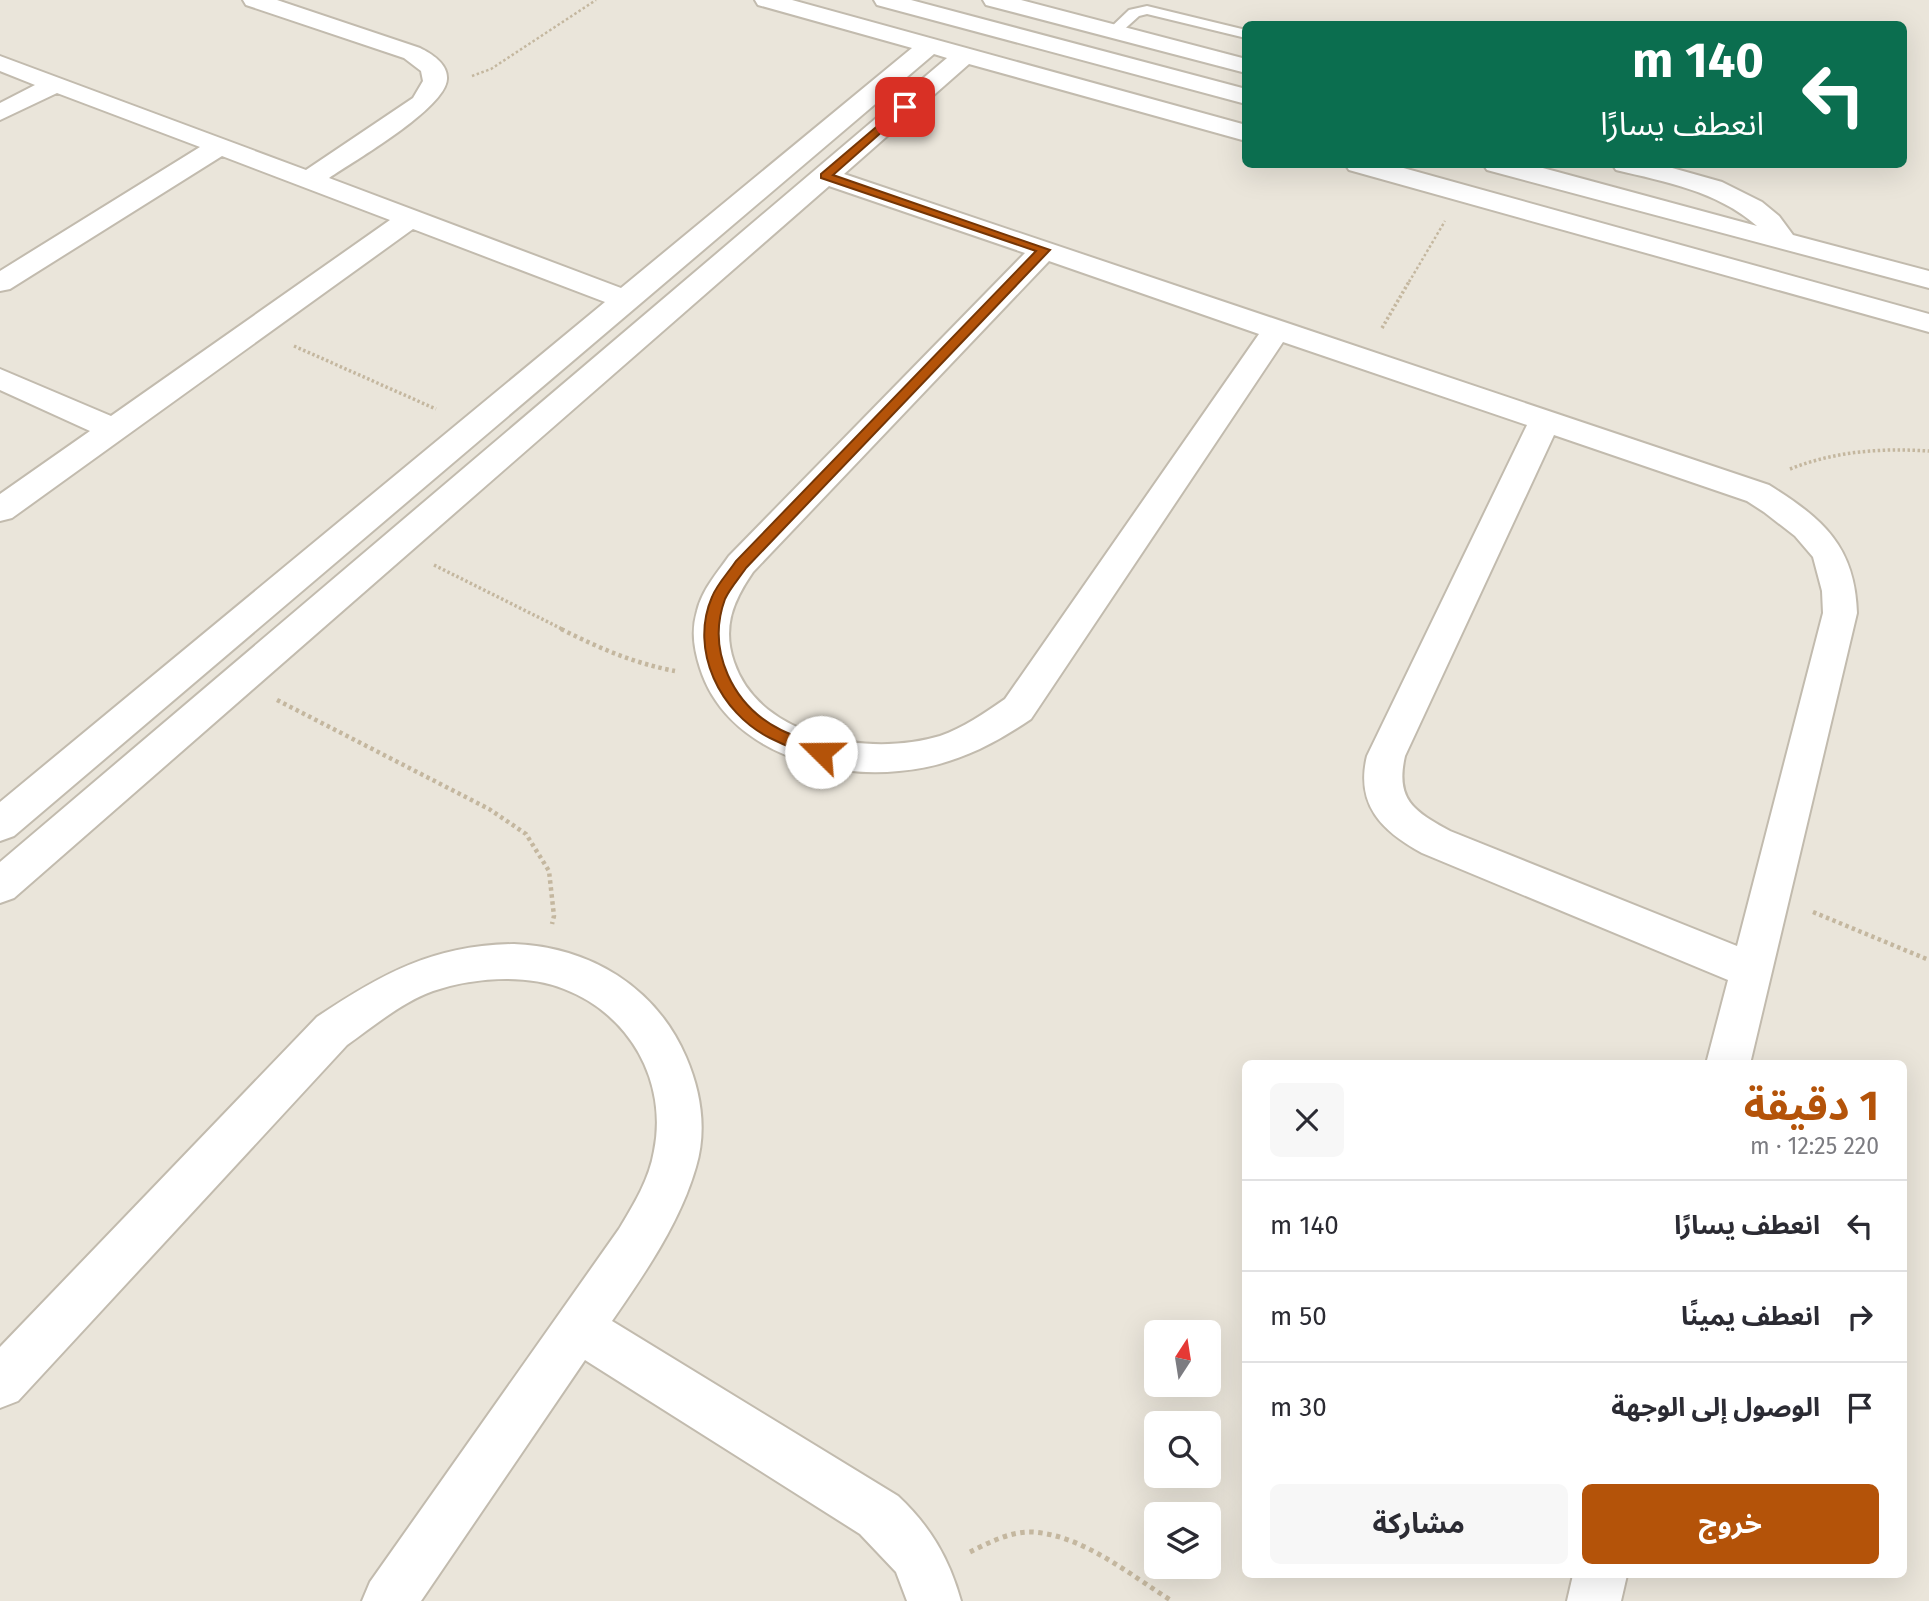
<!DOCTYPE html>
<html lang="ar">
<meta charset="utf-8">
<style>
:root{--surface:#fff;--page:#f7f7f7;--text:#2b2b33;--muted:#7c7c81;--line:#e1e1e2;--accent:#b45309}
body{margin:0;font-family:"Fira Sans","Noto Sans Arabic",sans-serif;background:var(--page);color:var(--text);direction:rtl;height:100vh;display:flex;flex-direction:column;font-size:26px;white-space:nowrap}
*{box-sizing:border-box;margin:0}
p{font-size:23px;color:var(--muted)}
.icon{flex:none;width:38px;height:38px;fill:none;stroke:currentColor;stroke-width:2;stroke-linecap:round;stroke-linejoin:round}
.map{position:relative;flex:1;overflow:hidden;direction:ltr}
.details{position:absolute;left:1242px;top:1060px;width:665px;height:518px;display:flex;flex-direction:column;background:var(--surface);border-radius:10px;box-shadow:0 7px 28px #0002;direction:rtl}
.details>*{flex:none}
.hud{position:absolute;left:1242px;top:21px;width:665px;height:147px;border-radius:10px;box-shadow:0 7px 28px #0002;direction:rtl;background:#0b6e4f;color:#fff;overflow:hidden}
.needle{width:46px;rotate:12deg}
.controls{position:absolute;left:1144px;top:1320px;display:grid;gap:14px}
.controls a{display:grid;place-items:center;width:77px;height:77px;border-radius:10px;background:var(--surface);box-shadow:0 7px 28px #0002;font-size:35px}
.pin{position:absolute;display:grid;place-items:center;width:60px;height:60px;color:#fff;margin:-30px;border-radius:14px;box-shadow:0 4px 10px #0006}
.me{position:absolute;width:77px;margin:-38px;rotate:292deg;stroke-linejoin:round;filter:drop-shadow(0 0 5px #0008)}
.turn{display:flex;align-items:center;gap:24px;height:147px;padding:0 28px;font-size:32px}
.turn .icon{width:91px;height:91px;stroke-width:2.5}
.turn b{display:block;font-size:49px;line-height:60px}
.round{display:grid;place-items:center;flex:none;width:74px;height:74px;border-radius:10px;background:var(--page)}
.overview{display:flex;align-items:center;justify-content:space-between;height:119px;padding:0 28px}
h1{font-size:42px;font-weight:700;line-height:52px;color:var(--accent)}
.cta{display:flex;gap:14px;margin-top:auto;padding:14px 28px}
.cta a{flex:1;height:80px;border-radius:10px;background:var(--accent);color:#fff;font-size:28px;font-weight:700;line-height:80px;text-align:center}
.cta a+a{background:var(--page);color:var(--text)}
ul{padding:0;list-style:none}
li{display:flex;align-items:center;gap:21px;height:91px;padding:0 28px;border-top:2px solid var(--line)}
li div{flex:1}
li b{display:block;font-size:26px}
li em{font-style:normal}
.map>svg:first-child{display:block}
.residential{fill:#eae5da;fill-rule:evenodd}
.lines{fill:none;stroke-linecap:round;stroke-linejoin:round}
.lane-casing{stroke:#c2bbae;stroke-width:4}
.street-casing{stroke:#c2bbae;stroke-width:4}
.path-far3{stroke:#c4b79f;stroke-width:2.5;stroke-dasharray:2.5 2.5;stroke-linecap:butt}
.path-far2{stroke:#c4b79f;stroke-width:3.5;stroke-dasharray:2.5 2.5;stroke-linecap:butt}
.path-far1{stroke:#c4b79f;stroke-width:4.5;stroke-dasharray:3.5 3.5;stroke-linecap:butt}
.path{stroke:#c4b79f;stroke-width:5;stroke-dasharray:4.5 4.5;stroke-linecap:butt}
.lane{fill:#fff;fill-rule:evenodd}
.street{fill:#fff;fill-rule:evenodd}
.route{fill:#b45309;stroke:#753606;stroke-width:2}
</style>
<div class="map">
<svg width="1929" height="1601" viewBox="0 0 1929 1601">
<rect width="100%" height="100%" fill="#f6f3ec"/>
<path class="residential" d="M0,0h1929v1601h-1929zM1246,24h658v140h-658zM1246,1064h658v511h-658zM1157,1332h52v52h-52zM1157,1423h52v52h-52zM1157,1514h52v52h-52z"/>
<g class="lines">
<defs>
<path id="lane" d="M1147,6l99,24v8l-99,-24 -8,2 -20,18h-10l-2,-3 22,-21z"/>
<g id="street">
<path d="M243,0h34l143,48c12,6 28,16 27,31 -1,29 -93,82 -118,99l292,110 291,-240 -154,-43 -3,-5h37l454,125v16l-277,-77 -125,110 925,311c54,34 86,61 88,128l-107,451h-44l22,-84 -306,-127c-40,-22 -67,-48 -55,-97l160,-331 -244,-83 -252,377c-41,28 -82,48 -132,52 -77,8 -174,-23 -199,-103 -6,-19 -9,-37 -3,-57 5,-21 20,-38 32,-55l296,-303 -196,-67 -815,712 -14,5v-41l947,-804 -13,-4 -920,782 -14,5v-39l605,-500 -192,-73 -401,289 -12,3v-27l90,-63 -90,-41v-21l111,47 279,-196 -168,-64 -212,133 -10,2v-20l200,-124 -143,-54 -57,27v-17l35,-18 -35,-14v-15l306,114 107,-72 10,-17 -2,-10 -17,-13 -158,-53zM1049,261l210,73 -254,365c-20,14 -42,29 -65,37 -70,21 -180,3 -206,-74 -12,-35 -1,-61 19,-90zM1554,435l193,66 17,11 31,24 18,21 9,34 1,22 -86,333 -287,-115c-36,-20 -55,-31 -45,-75z"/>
<path d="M874,0h37l335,89v15l-369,-99z"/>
<path d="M983,0h38l225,59v14l-260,-68z"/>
<path d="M1345,164h44l540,150v18l-580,-162z"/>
<path d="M1483,164h45l229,62c-40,-35 -91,-44 -141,-56l-4,-6h46l64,18 40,20 17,14 14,19 136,36v17l-442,-118z"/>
<path d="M514,944c76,3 142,43 172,113 15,35 21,73 10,110 -16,56 -51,106 -84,154l286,175c32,30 51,62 63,105h-54l-11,-29 -36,-38 -275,-174 -164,241h-59l8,-19 249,-353c15,-25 30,-49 35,-78 14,-69 -24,-137 -90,-162 -39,-16 -92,-11 -131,2 -31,11 -59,35 -86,54l-329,356 -18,7v-61l317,-330c64,-43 117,-72 197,-73z"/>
<path d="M1573,1575h54l-6,26h-54z"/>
</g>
</defs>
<use href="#lane" class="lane-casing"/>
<use href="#street" class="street-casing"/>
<g class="path-far3">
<path d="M472,76l19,-7 105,-69"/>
<path d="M1409,282l36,-61"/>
</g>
<g class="path-far2">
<path d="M1382,328l28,-48"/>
<path d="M294,346l142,63"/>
<path d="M1790,469c46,-18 90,-21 139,-18"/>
<path d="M434,565l130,65"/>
</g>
<g class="path-far1">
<path d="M561,629c38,19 72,34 114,42"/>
<path d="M277,700l212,109 37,25 23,37 5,45 -2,8"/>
<path d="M1813,912l116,48"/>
</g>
<path class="path" d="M970,1552c18,-9 41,-21 62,-20 51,3 98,43 140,69"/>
<use href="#lane" class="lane"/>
<use href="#street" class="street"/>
</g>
<path class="route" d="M902,105l8,2 -77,68 217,75 -304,318c-6,9 -16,20 -21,31 -19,52 8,107 56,131 14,7 31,12 45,18l3,4 -8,6c-17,-5 -35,-12 -51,-20 -50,-25 -81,-88 -58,-141 5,-13 17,-25 24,-36l300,-310 -215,-73v-4z"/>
</svg>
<div class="controls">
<a><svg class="needle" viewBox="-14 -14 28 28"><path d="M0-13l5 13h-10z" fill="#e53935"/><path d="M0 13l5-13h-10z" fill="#7c7c81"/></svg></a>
<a><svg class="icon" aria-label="search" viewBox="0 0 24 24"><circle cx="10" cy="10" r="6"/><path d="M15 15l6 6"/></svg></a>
<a><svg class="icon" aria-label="layers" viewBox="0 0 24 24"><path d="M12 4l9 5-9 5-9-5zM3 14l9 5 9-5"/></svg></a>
</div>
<div class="pin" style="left:905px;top:107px;background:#d93025"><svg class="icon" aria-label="arrive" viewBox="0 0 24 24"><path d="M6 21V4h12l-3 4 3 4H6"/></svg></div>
<svg class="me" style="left:821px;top:752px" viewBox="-20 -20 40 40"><circle r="19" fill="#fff"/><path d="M0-13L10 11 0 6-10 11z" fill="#b45309"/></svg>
<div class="hud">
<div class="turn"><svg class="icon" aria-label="left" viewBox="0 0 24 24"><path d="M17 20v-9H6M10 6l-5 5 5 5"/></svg><div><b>140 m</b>انعطف يسارًا</div></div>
</div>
<section class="details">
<div class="overview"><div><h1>1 دقيقة</h1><p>220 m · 12:25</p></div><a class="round"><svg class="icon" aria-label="close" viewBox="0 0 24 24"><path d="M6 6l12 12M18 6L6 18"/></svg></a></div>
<ul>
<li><svg class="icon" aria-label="left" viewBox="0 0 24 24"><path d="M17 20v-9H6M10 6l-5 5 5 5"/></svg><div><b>انعطف يسارًا</b></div><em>140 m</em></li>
<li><svg class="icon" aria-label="right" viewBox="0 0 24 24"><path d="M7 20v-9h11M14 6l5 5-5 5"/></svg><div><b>انعطف يمينًا</b></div><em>50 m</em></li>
<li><svg class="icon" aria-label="arrive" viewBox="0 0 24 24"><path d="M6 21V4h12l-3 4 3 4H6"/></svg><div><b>الوصول إلى الوجهة</b></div><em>30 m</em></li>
</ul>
<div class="cta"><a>خروج</a><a>مشاركة</a></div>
</section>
</div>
